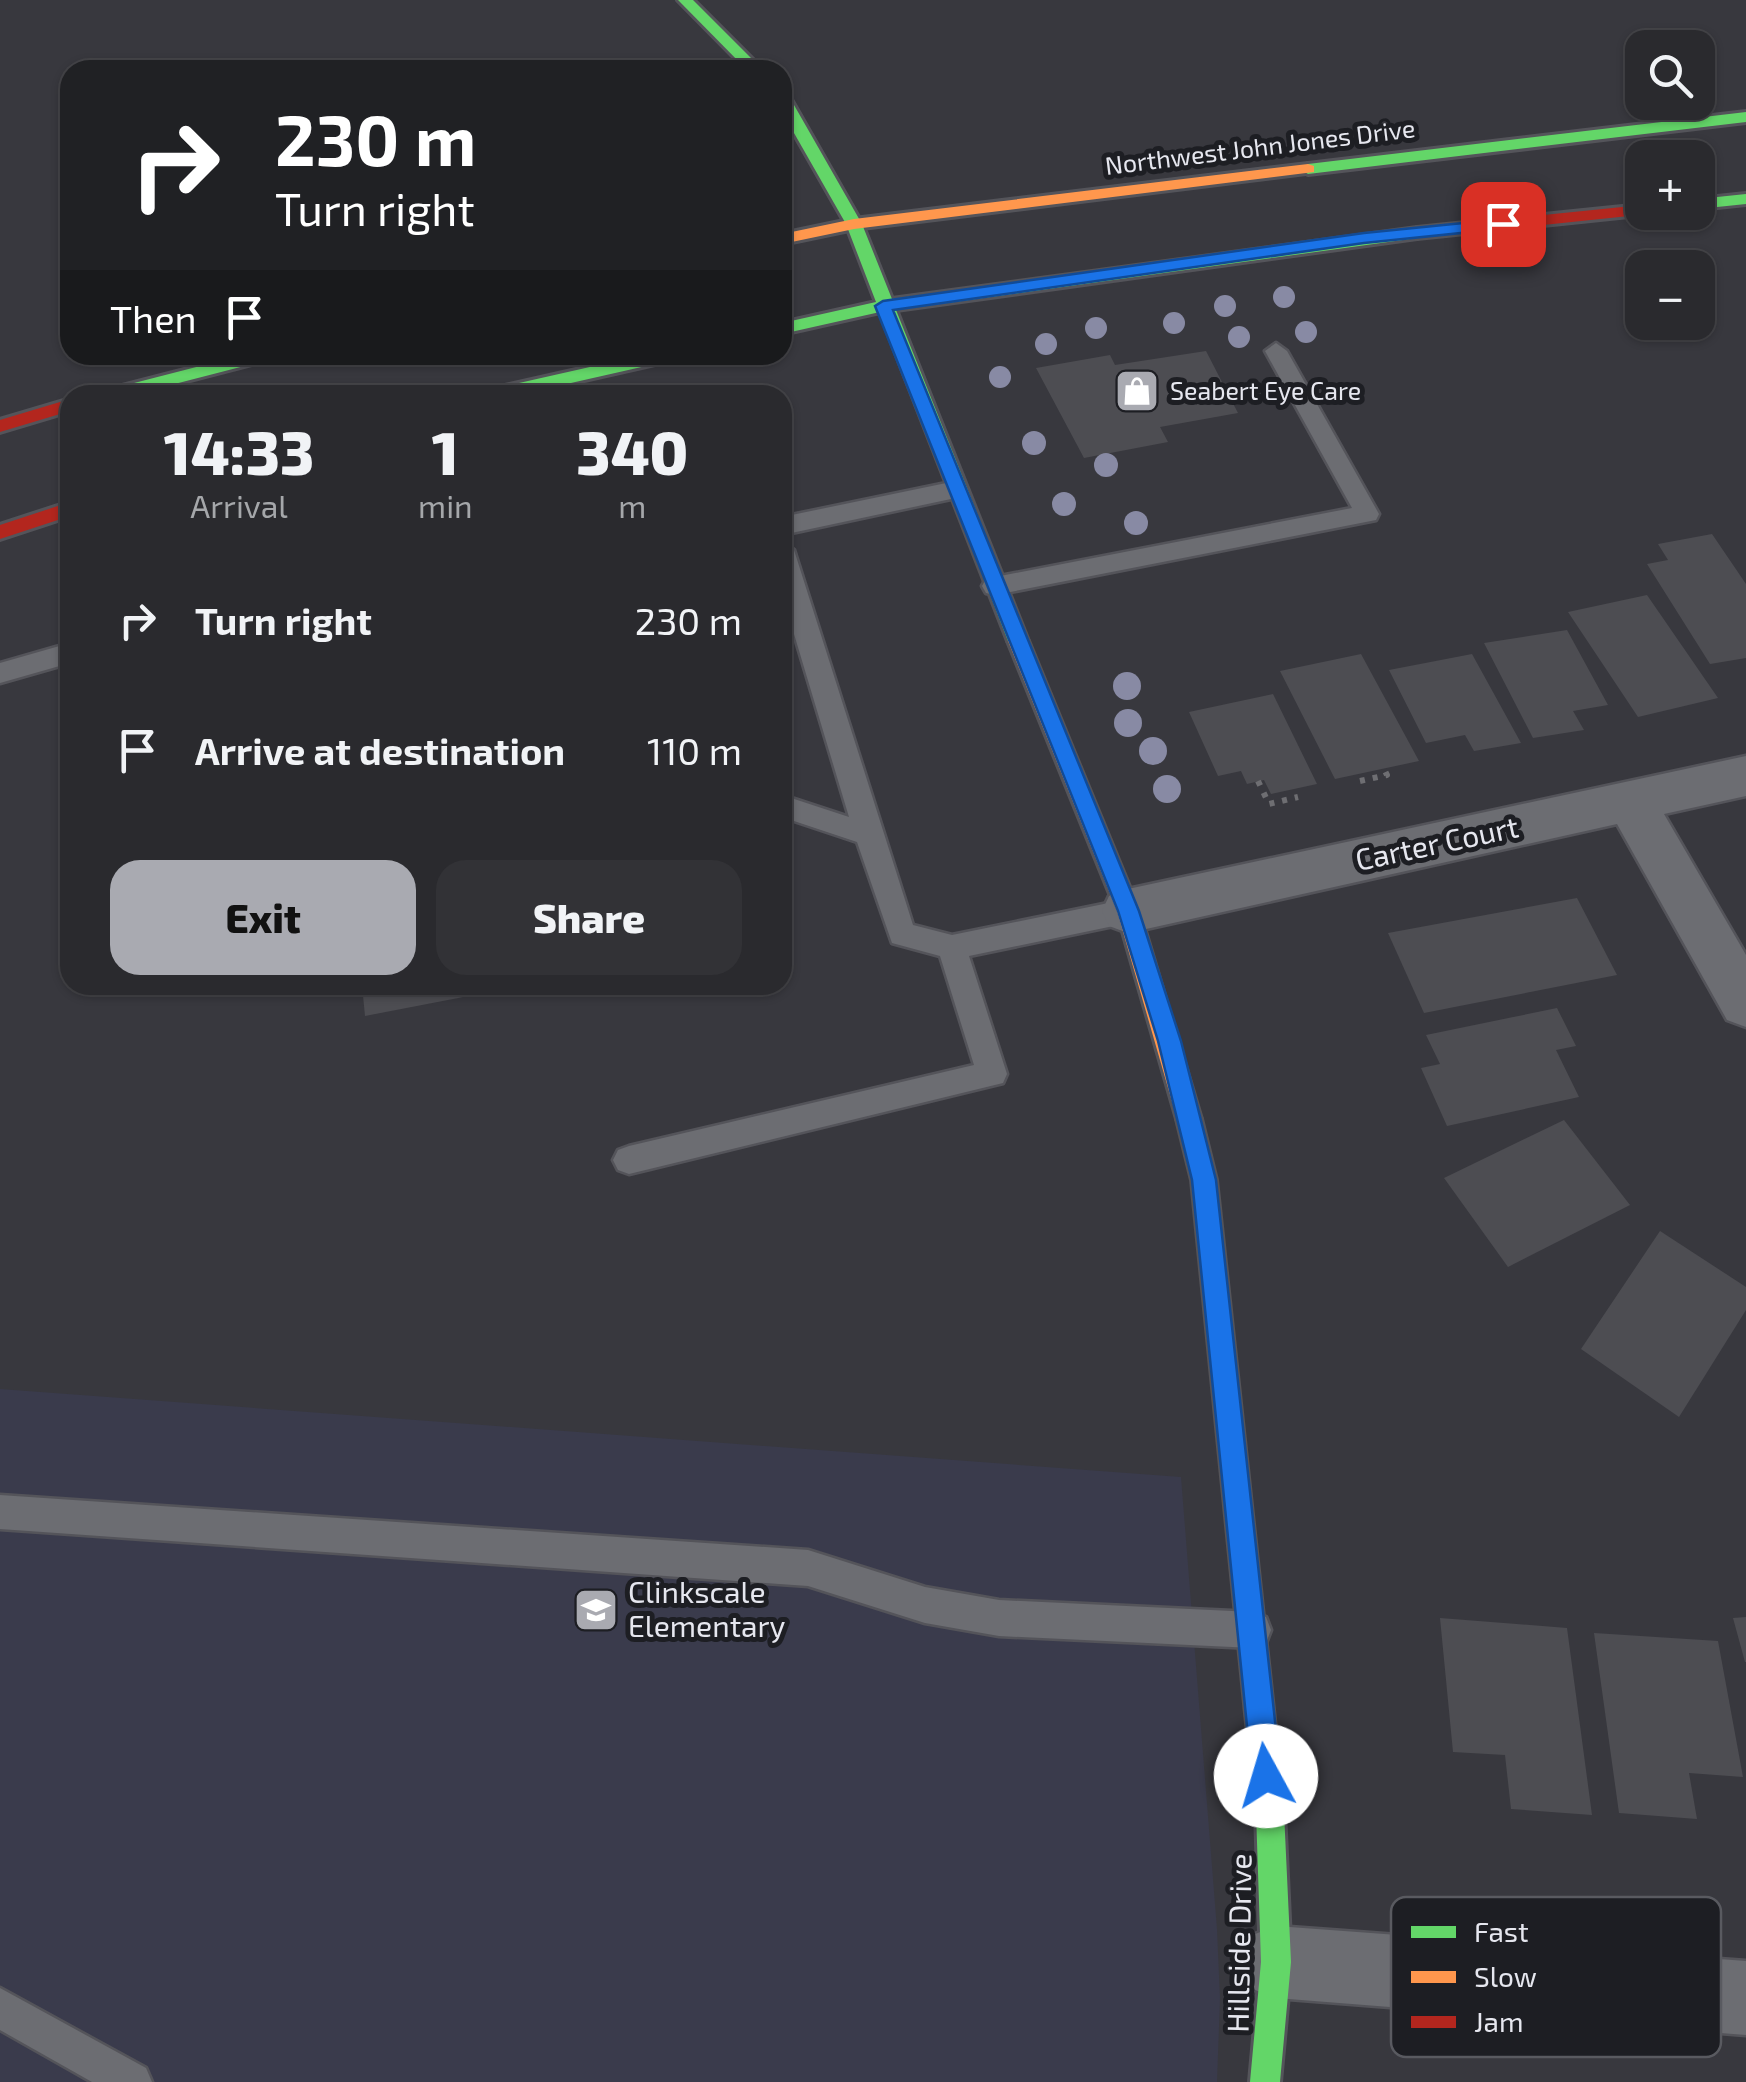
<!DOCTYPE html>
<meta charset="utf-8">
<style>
:root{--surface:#2a2a2e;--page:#323236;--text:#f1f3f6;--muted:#a5a7aa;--line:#46464a;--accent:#a9aab1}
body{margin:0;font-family:"Exo 2",sans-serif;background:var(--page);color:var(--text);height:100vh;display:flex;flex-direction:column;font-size:38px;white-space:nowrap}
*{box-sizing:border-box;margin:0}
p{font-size:32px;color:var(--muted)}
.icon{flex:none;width:55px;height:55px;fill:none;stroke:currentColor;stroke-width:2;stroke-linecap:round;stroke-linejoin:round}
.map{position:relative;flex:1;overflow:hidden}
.drawer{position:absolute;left:60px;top:385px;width:732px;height:610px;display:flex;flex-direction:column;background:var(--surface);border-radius:30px;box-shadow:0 2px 8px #0004,0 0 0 2px var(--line)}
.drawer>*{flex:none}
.top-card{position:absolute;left:60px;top:60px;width:732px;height:305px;border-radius:30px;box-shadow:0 2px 8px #0004,0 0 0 2px var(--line);background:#202124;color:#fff;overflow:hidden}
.buttons{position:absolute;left:1625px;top:30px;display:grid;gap:20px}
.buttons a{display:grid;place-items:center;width:90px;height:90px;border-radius:20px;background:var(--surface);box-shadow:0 2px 8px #0004,0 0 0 2px var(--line);font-size:50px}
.pin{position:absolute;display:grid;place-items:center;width:85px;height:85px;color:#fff;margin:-42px;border-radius:20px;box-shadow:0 5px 15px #0006}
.me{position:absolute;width:110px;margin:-55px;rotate:354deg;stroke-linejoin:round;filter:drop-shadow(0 0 8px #0008)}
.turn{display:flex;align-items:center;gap:35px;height:210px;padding:0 50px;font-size:45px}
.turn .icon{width:130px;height:130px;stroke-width:2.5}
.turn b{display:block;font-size:70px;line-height:85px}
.then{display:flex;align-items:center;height:95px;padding:0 50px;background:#0003;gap:20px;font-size:38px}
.eta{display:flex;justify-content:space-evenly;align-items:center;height:170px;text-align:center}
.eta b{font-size:60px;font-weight:800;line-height:70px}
.cta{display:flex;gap:20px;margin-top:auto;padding:20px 50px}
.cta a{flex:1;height:115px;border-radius:30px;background:var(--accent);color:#111;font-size:40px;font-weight:800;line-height:115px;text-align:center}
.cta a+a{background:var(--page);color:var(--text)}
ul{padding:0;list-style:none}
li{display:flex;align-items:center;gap:30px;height:130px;padding:0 50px}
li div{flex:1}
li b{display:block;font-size:38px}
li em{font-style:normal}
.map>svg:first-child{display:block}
.built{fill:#3a3b4c}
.building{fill:#4d4d52}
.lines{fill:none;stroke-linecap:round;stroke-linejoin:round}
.lane-casing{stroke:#54545a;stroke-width:5}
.street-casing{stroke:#54545a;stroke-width:5}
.fast-casing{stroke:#54545a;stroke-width:6}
.slow-casing{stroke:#54545a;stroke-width:6}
.jam-casing{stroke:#54545a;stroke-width:6}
.path{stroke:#6e6e72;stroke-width:6;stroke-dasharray:5 8;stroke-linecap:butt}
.lane{fill:#6c6d72;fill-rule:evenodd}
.street{fill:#6c6d72;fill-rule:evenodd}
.fast{fill:#63d668;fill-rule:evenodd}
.slow{fill:#ff974d;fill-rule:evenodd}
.jam{fill:#b3261e;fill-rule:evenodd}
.tree{fill:#888aa4}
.route{fill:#1a73e8;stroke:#114b97;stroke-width:2.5}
.labels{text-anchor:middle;stroke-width:10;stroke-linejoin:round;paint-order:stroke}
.far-street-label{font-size:25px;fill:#e6e7ef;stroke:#1d1e23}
.far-poi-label{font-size:25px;fill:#e6e7ef;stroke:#1d1e23;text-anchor:start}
.street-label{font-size:30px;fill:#e6e7ef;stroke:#1d1e23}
.poi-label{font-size:30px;fill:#e6e7ef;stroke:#1d1e23;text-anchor:start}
.key{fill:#1d1e23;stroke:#595a60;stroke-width:2.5}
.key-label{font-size:28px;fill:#e6e7ef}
</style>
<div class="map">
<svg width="1746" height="2082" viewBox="0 0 1746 2082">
<rect width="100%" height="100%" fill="#38383e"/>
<path class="built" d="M0,1389l1181,88 36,452 3,70 -3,83h-1217z"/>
<g class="building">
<path d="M1206,351l32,62 -78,14 8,15 -84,16 -48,-90 74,-13 5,10z"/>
<path d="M1712,534l34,50v74l-36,6 -63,-100 21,-4 -10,-16z"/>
<path d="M1647,595l71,103 -80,19 -70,-105z"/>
<path d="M1567,630l41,75 -35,6 11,19 -51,8 -49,-95z"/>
<path d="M1361,654l58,107 -84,18 -55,-108z"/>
<path d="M1472,654l49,89 -47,8 -9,-16 -39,8 -37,-73z"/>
<path d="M1273,694l44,90 -46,10 -7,-14 -17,4 -6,-13 -23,5 -29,-64z"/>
<path d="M1577,898l40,77 -193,38 -36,-80z"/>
<path d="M362,985h153v2l-150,29z"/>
<path d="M1557,1008l19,38 -20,4 23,47 -132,29 -26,-58 19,-4 -14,-29z"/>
<path d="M1564,1120l66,85 -122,62 -64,-89z"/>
<path d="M1660,1231l86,56v23l-67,107 -98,-68z"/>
<path d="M1746,1617v45h-1l-12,-44z"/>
<path d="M1440,1618l127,10 25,187 -81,-6 -6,-54 -52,-3z"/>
<path d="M1594,1633l124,8 25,136 -54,-4 8,46 -78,-6z"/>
</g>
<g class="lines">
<defs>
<g id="lane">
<path d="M1276,343l11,8 92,163 -3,6 -381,75 -9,-2 -4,-7 4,-7 9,-2 357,-69 -87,-157z"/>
<path d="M956,481l9,3 3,6 -3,6 -183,39v-18z"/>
<path d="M782,541l12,9 119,375 39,10 176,-36 10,4 4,8 -4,8 -10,4 -159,33 38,118 -4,9 -374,91 -11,-4 -5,-10 5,-10 11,-4 345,-81 -34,-109 -48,-13 -35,-101 -75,-25v-22l67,22 -67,-223z"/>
<path d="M70,643v20l-70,20v-20z"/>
<path d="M0,1495l808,55 117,37 74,13 254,12 13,5 5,13 -5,13 -13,5 -254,-12 -74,-13 -117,-37 -808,-57z"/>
<path d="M0,1988l146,80 6,14h-60l-92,-52z"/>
</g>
<g id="street">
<path d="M1746,756v40l-82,18 82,141v72l-19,-7 -110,-196 -489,109 -19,-7 -7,-15 7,-15 19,-7z"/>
<path d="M1276,1926l470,35v74l-470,-37 -26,-10 -10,-26 10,-26z"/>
</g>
<g id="fast">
<path d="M678,0h15l70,70h-16z"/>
<path d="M782,94l8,4 72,126 30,75 525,-71 8,5 -8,5 -521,72 132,331 -10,7 -10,-7 -128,-329 -98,22v-11l94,-21 -30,-78 -64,-112z"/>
<path d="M1746,112v10l-438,52 -8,-5 8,-5z"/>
<path d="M1746,194v10l-48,5v-10z"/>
<path d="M243,355h31l-3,4 -139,36h-32l3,-4z"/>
<path d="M643,355h34l-9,6 -150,34h-35l9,-6z"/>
<path d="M1189,1109l8,3 4,7 15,61 68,632 7,150 -11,120h-30l11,-120 -5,-150 -64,-632 -15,-61 4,-7z"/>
</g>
<g id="slow">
<path d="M1308,164l6,2v6l-460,57 -72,15v-10l72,-15z"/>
<path d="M1018,634l10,7 111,270 62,208 -4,7 -8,3 -8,-3 -4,-7 -60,-208 -109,-270z"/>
</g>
<g id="jam">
<path d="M1642,205v7l6,2 -231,24 -8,-5 8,-5z"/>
<path d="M70,399v12l-70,21v-12z"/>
<path d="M70,502v14l-70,23v-14z"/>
</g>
</defs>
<use href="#lane" class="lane-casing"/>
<use href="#street" class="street-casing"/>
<use href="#fast" class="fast-casing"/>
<use href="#slow" class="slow-casing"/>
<use href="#jam" class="jam-casing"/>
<g class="path">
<path d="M1258,781l11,23 29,-7"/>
<path d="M1360,781l27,-6 -3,-6"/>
</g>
<use href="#lane" class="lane"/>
<use href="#street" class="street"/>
<use href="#fast" class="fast"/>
<use href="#slow" class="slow"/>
<use href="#jam" class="jam"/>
</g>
<g class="tree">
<circle cx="1284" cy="297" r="11"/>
<circle cx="1225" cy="306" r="11"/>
<circle cx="1174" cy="323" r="11"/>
<circle cx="1096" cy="328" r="11"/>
<circle cx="1306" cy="332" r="11"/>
<circle cx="1239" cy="337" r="11"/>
<circle cx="1046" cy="344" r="11"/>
<circle cx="1000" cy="377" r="11"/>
<circle cx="1034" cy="443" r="12"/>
<circle cx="1106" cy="465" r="12"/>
<circle cx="1064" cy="504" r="12"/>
<circle cx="1136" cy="523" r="12"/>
<circle cx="1127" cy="686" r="14"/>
<circle cx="1128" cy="723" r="14"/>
<circle cx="1153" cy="751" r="14"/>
<circle cx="1167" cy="789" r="14"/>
</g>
<path class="route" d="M1503,219l6,1v8l-145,15 -471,67 246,601 42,130 35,139 65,596 -4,10 -11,4 -10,-4 -4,-10 -60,-596 -34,-139 -40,-130 -243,-605 8,-5 481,-68z"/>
<defs>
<symbol id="shop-square" viewBox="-11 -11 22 22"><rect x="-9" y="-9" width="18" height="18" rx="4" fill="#a9aab1" stroke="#1d1e23"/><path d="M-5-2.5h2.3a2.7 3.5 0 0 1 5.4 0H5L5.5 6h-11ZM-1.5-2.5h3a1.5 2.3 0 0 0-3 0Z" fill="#fff"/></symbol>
<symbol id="school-square" viewBox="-11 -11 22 22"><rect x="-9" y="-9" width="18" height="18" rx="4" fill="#a9aab1" stroke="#1d1e23"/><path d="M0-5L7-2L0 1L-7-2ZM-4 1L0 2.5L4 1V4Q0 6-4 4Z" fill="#fff"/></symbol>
</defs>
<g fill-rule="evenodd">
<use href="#shop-square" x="1112" y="366" width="50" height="50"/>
<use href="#school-square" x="571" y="1585" width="50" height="50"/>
</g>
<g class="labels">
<g class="far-street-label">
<text transform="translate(1260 147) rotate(-7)" y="9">Northwest John Jones Drive</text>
</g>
<g class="far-poi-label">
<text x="1170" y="400">Seabert Eye Care</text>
</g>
<g class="street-label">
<text transform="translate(1437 844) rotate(-12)" y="10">Carter Court</text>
<text transform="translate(1240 1943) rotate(-89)" y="10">Hillside Drive</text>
</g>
<g class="poi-label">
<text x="628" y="1603">Clinkscale<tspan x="628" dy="34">Elementary</tspan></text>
</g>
</g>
<rect x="1391" y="1897" width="330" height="160" rx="15" class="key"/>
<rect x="1411" y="1926" width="45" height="12" fill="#63d668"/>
<rect x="1411" y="1971" width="45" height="12" fill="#ff974d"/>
<rect x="1411" y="2016" width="45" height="12" fill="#b3261e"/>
<g class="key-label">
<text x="1474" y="1942">Fast</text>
<text x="1474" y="1987">Slow</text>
<text x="1474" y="2032">Jam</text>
</g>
</svg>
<div class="buttons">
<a><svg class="icon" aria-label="search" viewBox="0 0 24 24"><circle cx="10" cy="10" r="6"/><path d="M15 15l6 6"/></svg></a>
<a>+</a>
<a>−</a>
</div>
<div class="pin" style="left:1503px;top:224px;background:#d93025"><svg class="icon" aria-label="arrive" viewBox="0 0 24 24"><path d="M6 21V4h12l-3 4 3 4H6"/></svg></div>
<svg class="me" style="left:1266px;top:1776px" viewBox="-20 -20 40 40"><circle r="19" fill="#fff"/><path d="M0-13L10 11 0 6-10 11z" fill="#1a73e8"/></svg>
<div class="top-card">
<div class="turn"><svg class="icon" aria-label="right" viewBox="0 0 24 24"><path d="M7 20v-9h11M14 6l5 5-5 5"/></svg><div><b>230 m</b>Turn right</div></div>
<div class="then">Then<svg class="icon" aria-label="arrive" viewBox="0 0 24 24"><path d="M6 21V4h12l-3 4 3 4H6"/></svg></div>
</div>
<section class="drawer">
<div class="eta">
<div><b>14:33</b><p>Arrival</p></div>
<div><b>1</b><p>min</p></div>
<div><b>340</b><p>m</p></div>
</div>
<ul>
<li><svg class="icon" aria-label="right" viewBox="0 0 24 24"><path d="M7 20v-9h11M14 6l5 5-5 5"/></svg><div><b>Turn right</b></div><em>230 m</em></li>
<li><svg class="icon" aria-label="arrive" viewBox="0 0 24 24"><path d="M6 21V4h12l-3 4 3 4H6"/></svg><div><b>Arrive at destination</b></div><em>110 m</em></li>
</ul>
<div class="cta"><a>Exit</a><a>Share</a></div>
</section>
</div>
